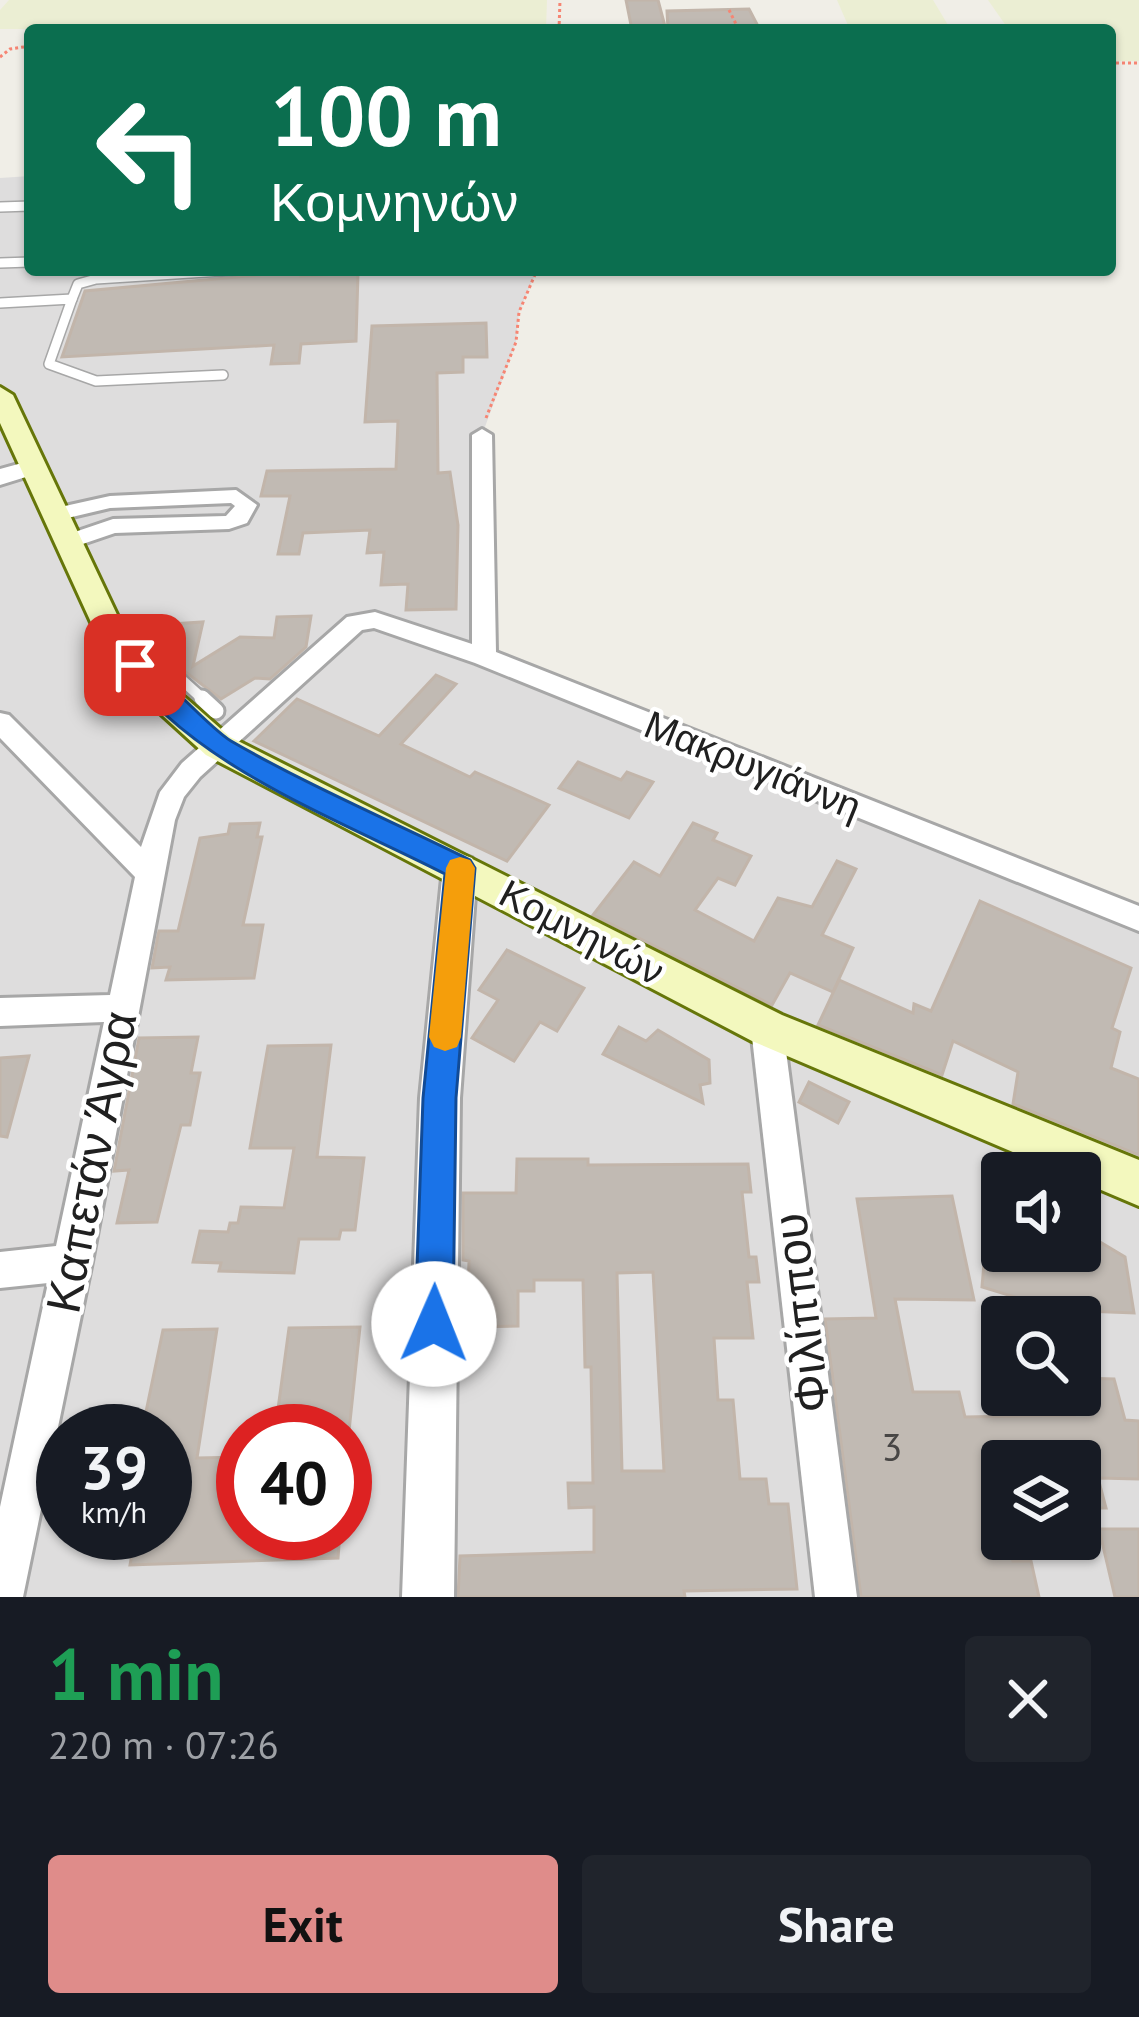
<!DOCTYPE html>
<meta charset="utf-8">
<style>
:root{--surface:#171b24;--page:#20242c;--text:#f1f3f6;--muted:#9ea1a6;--accent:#df8c8a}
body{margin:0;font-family:"PT Sans",sans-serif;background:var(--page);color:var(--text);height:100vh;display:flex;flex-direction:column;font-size:45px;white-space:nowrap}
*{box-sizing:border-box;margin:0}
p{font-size:39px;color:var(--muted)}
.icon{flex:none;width:66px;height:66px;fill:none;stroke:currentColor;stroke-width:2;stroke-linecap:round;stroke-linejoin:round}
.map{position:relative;height:1597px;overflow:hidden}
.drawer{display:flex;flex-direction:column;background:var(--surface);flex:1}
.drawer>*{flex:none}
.hud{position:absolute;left:24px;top:24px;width:1092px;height:252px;border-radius:12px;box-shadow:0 3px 9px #0004;background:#0b6e4f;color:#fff;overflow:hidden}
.buttons{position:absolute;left:981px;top:1152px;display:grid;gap:24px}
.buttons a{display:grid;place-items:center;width:120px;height:120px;border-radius:12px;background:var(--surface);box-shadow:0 3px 9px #0004;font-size:60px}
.speed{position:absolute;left:36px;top:1404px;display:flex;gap:24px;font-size:60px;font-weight:700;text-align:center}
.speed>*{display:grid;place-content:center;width:156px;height:156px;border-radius:50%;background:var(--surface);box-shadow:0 3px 9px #0004;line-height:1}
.speed small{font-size:30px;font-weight:400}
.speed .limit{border:18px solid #d22;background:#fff;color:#111}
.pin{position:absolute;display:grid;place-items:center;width:102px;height:102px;color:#fff;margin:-51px;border-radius:24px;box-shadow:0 6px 18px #0006}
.me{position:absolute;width:132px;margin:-66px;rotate:1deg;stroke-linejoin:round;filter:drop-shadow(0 0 9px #0008)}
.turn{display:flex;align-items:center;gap:42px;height:252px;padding:0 48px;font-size:54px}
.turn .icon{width:156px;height:156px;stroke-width:2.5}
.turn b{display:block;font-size:84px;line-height:102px}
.round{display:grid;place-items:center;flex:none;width:126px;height:126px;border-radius:12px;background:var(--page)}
.headline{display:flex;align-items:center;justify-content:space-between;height:204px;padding:0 48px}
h1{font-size:72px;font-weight:600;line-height:90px;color:#1e9e55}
.cta{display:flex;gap:24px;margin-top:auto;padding:24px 48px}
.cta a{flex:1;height:138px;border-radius:12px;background:var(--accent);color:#111;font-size:48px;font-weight:600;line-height:138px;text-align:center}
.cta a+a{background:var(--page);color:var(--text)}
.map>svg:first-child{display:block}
.residential{fill:#dedddd;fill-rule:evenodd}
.farmland{fill:#ebeed3}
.building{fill:#c1bab3;stroke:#c2b5aa;stroke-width:3;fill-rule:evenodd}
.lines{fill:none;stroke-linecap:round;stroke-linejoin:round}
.service-far2-casing{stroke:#a7a7a7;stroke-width:12}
.service-far1-casing{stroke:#a7a7a7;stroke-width:15}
.service-casing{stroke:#a7a7a7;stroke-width:21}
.minor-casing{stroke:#a7a7a7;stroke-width:6}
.tertiary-casing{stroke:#a7a7a7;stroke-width:6}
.secondary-casing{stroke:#667609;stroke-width:6}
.path{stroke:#f68573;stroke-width:3;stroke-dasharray:3 3;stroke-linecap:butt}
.service-far2{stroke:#fff;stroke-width:9}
.service-far1{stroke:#fff;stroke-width:10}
.service{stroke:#fff;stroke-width:15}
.minor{fill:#fff;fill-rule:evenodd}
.tertiary{fill:#fff;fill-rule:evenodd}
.secondary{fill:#f3f8be;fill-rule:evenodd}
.route{fill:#1a73e8;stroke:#114b97;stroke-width:3}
.slow{fill:#f59e0b}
.labels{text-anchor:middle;stroke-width:9;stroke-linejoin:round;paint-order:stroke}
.street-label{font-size:39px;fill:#202020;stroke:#fff}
.near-number-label{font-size:39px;fill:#484645}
.near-street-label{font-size:48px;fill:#202020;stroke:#fff}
</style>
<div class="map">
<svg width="1139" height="1597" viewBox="0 0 1139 1597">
<rect width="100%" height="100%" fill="#f0eee7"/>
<path class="residential" d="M30,176v94h507l-18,42 -3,30 -34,93 2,222 655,262v678h-1139v-1419zM1002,1173h78v78h-78zM1002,1317h78v78h-78zM63,1431h102v102h-102zM243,1431h102v102h-102zM1002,1461h78v78h-78z"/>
<g class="farmland">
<path d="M9,0h538l-1,30 -546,-1v-19z"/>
<path d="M837,0h96l18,30h-101z"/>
<path d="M988,0h151v61h-29v-31h-101z"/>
</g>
<g class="building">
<path d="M626,0h32l8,30h-34z"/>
<path d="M749,9l11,21h-92l-1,-19z"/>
<path d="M301,271v5l57,-3 -2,68 -55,3 -2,19 -28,1 3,-19 -212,12 23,-66z"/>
<path d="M486,323l1,34h-24v15l-26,1 1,100 12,-1 8,53 -2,84 -50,1 2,-26 -27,1 3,-33 -17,1 3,-23 -67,3 -4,21h-21l12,-58h-29l6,-25 129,-2 2,-48 -33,1 7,-96z"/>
<path d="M311,616l-5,31 -36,32 -15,-1 -34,21 -71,-54 7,-20 46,-3 -10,44 47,-29 34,1 3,-21z"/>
<path d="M436,675l20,9 -55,60 69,33 5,-5 74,33 -42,56 -253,-120 43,-42 82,37z"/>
<path d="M578,762l43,18 6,-8 26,10 -24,36 -70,-30z"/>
<path d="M260,823l-3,14h5l-19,88h20l-9,53 -88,2 4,-13 -18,1 6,-33 1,-4h19l22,-93 28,-4 2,-10z"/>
<path d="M693,823l24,10 -4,7 38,16 -16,29 -17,-7 -23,32 59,31 24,-43 34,9 25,-46 19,8 -34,66 31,13 -20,44 -43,-19 -18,32 -179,-90 41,-53 26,14z"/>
<path d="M980,901l151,67 -19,60 8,4 -9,36 28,11v76l-126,-51 5,-32 -65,-31 -11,34 -124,-50 21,-45 74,33 1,-9 17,7z"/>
<path d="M507,950l77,38 -27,43 -17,-9 -26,39 -42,-23 26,-38 -19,-10z"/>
<path d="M619,1027l27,14 12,-11 51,30 1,23 -10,2 3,18 -100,-49z"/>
<path d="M198,1037l-7,36h9l-10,52h-9l-24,97 -40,1 12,-53 -15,1 25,-133z"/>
<path d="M331,1045l-14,112 47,1 -9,72h-14l-2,9h-40l-5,34 -75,-2 2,-8 -28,-1 7,-31 28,1 2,-9h8l3,-16 43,1 10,-60h-44l18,-102z"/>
<path d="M29,1056l-22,81 -7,-1v-78z"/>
<path d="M809,1082l40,20 -11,21 -39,-21z"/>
<path d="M517,1159h71v6l160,-1 3,28h-9l7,65h7l3,25h-12l6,56h-39l4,62h15l7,79h26l3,25h19l9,85 -113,2 1,6h-227l2,-41 134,-4v-45l-25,1 -1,-25h25l-2,-116h-6l-2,-87h-49v11h-16v35l-51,1 2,-66 -6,-1v-67h53zM653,1272l11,199h-42l-5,-198z"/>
<path d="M952,1196l22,104 -79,-1 18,93h46l6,25 109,-2 -5,-20h11v-17l34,1 11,41 14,1v58l-41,-1 8,30h-26v-47h-78v78h6l5,22h18l8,36h-178l-36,-278 51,-1 -19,-119z"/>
<path d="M1080,1230l45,27 9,56 -77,-3 -75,-23 3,-36h95z"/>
<path d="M360,1327l-11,104h-74l14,-103z"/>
<path d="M217,1329l-20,129 46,-1v76h97l-2,25 -208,7 6,-32h29v-102h-23l21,-101z"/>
<path d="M1099,1529h40v68h-24z"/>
</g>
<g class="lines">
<defs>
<g id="service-far2">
<path d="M0,207l30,-1"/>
<path d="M0,263l30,-1"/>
<path d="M72,299l6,-15 18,-5 142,-9"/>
<path d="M0,303l72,-4 -23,65 47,17 127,-6"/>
</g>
<path id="service-far1" d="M153,664l19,7 33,30"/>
<path id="service" d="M202,698l14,13"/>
<g id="minor">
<path d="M482,429l10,6 4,217 643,254v25l-664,-268 -101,-35 -12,2 -162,147 -16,20 -9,23 -83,442 -69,335h-23v-90l48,-224 -48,5v-36l56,-6 48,-224 -104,4v-28l110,-3 25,-118 -135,-139v-25l9,2 132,132 19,-55 22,-29 165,-146 28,-5 97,32v-209z"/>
<path d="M236,490l21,15 -10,18 -18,6 -114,4 -47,16 -11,-7 3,-5 53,-18 113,-3 9,-10 -4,-3 -121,5 -55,13 -11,-6 3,-5 63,-14z"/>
<path d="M767,1014l11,4 5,10 74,569h-42l-64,-569 5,-10z"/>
</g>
<g id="tertiary">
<path d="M33,460l12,7 -3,5 -42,13v-16z"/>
<path d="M460,854l12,4 5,10 -17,230 -6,499h-52l18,-499 23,-230 5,-10z"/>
</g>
<path id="secondary" d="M0,387l13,8 107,226 43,57 67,59 552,278 357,145v46l-59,-25v-8h-18l-310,-132 -546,-286 -67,-61 -44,-63 -95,-208z"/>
</defs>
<use href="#service-far2" class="service-far2-casing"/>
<use href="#service-far1" class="service-far1-casing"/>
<use href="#service" class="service-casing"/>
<use href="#minor" class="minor-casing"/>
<use href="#tertiary" class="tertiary-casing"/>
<use href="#secondary" class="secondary-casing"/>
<g class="path">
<path d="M729,10l10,20"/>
<path d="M559,30l1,-30"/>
<path d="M0,57l10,-8 20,-3"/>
<path d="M1110,63h29"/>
<path d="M486,418l30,-76 3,-30 18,-42"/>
</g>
<use href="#service-far2" class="service-far2"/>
<use href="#service-far1" class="service-far1"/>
<use href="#service" class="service"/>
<use href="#minor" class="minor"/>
<use href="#tertiary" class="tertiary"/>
<use href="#secondary" class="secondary"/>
</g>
<path class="route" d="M135,657c17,5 71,69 96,84 76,44 160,80 239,119l5,8 -19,230 -3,226 -5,14 -14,5 -13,-5 -6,-14 8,-226 22,-224c-101,-52 -260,-111 -322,-209z"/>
<path class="slow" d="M460,857l10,3 5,8 -14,169 -4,10 -12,4 -11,-4 -5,-10 17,-169 4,-8z"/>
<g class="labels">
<g class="street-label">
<text transform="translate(753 765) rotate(22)" y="14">Μακρυγιάννη</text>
<text transform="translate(582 932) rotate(28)" y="14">Κομνηνών</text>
</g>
<g class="near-number-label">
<text x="892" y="1461">3</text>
</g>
<g class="near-street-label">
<text transform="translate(91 1162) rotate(-79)" y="17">Καπετάν Άγρα</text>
<text transform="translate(801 1313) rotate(-97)" y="17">Φιλίππου</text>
</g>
</g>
</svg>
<div class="buttons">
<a><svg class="icon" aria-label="sound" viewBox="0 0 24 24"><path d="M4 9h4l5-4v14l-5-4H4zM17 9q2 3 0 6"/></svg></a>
<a><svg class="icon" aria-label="search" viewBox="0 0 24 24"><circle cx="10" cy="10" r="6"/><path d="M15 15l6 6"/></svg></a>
<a><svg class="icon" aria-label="layers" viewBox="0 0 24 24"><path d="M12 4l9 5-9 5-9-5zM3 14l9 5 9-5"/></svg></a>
</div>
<div class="speed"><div>39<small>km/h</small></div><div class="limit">40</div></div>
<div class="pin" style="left:135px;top:665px;background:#d93025"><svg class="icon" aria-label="arrive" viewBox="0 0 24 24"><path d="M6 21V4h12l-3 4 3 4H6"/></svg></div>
<svg class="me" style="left:434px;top:1324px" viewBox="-20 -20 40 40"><circle r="19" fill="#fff"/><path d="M0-13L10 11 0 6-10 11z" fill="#1a73e8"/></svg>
<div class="hud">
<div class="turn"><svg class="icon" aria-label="left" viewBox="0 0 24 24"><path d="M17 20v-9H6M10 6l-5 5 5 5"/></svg><div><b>100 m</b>Κομνηνών</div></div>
</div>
</div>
<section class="drawer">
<div class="headline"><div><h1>1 min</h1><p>220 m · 07:26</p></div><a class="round"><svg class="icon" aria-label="close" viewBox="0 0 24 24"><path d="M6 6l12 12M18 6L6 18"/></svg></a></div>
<div class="cta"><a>Exit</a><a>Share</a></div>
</section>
